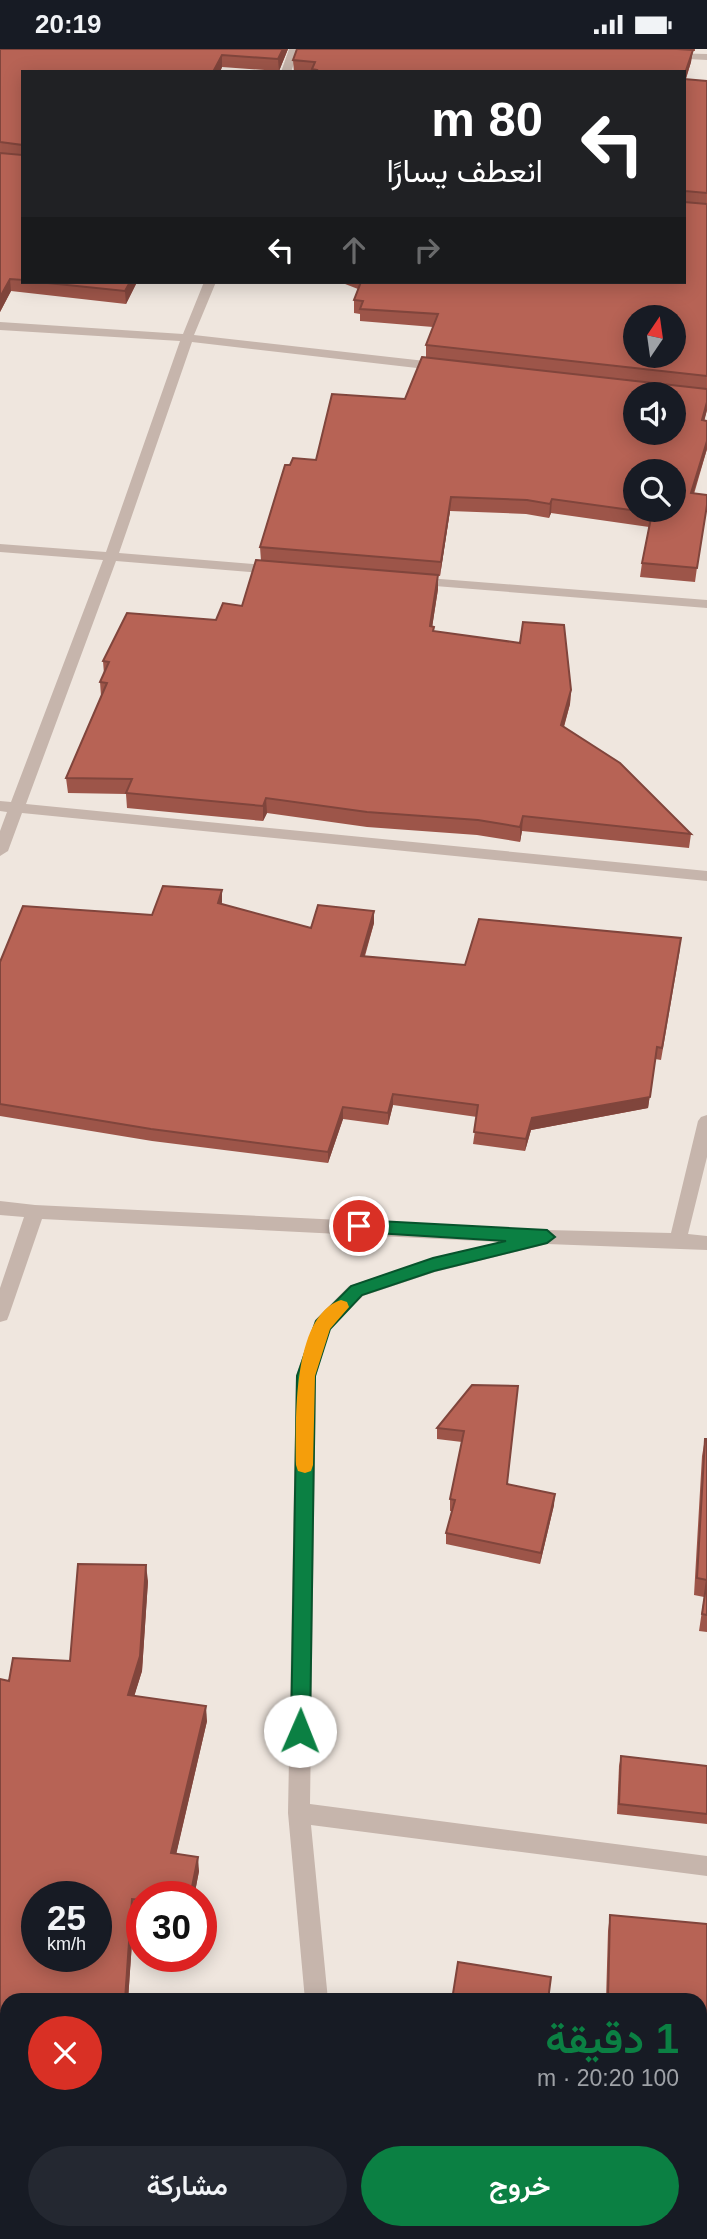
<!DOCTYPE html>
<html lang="ar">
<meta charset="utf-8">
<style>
:root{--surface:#171b24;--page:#242831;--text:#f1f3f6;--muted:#9ea1a6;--accent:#0b8043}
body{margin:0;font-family:Arial,Vazirmatn,sans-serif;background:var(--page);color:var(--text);direction:rtl;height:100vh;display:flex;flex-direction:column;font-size:26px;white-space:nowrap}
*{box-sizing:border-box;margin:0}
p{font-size:23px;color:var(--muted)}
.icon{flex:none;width:38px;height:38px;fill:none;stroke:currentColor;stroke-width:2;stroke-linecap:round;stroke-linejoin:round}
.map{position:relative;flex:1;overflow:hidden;direction:ltr}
.panel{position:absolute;left:0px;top:1944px;width:707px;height:247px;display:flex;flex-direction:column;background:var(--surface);border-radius:21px 21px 0 0;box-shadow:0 4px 18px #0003;direction:rtl}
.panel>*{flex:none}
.hud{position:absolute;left:21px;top:21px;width:665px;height:214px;border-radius:0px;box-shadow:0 4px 18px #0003;direction:rtl;background:#202124;color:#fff;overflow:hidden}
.needle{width:46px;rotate:13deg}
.tools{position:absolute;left:623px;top:256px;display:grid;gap:14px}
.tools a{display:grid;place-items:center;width:63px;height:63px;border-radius:50%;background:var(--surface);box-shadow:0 4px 18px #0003;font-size:35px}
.speed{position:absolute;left:21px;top:1832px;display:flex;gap:14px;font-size:35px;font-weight:700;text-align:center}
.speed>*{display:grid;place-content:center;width:91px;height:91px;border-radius:50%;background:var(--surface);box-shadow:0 4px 18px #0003;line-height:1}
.speed small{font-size:18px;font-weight:400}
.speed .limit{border:10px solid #d22;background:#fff;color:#111}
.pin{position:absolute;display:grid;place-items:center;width:60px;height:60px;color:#fff;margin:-30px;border:4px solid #fff;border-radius:50%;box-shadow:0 2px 7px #0007}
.me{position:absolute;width:77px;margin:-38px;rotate:1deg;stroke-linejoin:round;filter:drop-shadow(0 0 5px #0008)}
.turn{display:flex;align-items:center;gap:24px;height:147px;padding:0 28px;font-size:32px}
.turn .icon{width:91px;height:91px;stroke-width:2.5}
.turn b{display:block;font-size:49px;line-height:60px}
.lanes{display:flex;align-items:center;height:66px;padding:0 28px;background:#0003;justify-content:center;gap:35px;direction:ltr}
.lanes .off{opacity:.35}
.round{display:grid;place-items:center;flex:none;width:74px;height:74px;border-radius:37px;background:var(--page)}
.overview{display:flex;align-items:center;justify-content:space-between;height:119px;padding:0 28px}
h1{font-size:42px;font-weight:600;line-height:52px;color:var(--accent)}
.primary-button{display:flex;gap:14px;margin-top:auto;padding:14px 28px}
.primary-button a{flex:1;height:80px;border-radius:42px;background:var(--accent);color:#fff;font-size:28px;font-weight:600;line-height:80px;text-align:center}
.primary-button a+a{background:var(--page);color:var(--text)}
.status{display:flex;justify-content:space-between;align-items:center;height:49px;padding:0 35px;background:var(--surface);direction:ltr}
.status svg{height:19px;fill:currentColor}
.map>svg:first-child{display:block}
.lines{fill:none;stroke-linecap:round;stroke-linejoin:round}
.street{fill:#c6b5ac;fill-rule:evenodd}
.wall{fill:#9d5549}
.shaded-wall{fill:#80453c}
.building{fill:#b76355;stroke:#80453c;stroke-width:2;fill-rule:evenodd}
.route{fill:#0b8043;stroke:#07532c;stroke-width:2}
.slow{fill:#f59e0b}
</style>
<div class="status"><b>20:19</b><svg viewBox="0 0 49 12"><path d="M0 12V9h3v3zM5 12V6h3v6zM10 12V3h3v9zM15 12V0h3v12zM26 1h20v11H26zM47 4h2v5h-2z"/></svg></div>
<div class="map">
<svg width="707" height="2190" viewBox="0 0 707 2190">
<rect width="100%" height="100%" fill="#efe6de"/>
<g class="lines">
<g class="street">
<path d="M289,0h10l-8,23h-10z"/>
<path d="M664,4l43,1v6l-39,-2 -4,-1z"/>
<path d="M204,233h12l-22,53 249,28 6,4 -6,4 -251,-29 -73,211 157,13 7,4 -7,4 -160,-13 -90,243 681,67v10l-685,-68 -14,38 -8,5v-25l7,-19 -7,-1v-10l11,1 92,-242 -103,-8v-8l106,8 74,-211 -180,-11v-8l183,12z"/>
<path d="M415,528l292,23v8l-297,-24 -2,-3z"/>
<path d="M707,1066v42l-19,77 19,2v14l-160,-6 -112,28 -72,24 -33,32 -14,48 -6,428 397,52v20l-396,-51 17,175h-23l-17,-187 8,-437 19,-56 34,-34 84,-28 67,-16 -458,-23 -33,96 -2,5 -7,2v-34l24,-71 -24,-2v-14l35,4 512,25 124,3 27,-112 3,-4z"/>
<path d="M0,1976l7,2v22l-7,-2z"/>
<path d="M336,2184h24l1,6h-24z"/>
</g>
</g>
<g class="wall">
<path d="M0,0h288l-9,22 -57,-4 -2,5h-197v210h114l-11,22 -115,-13 -11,21z"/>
<path d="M297,0h398v2h-3l-1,11 -5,17 21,2v329l-3,10 3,1v28l-13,45 13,1 -12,87 -55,-5 2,-14 7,-36 -98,-14 -2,5 -23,-4 -76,-3 -10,65h-2v13l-6,38 2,4 137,59 -1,14 -6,23 127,107 -2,14 -167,-17 -2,11 -43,-7 -110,-8 -100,-14 -4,8 -136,-13 -1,-14 -58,-1 -2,-15 35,-82 -1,-14 4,-8 -1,-13 113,-41 26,-14 19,-45 -1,-14 30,-82 26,-5 89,-61 21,-42v-12l7,-18 -73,-6v-7l-6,-1v-13l4,-11 -18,-7h344v-210h-390l-1,-12z"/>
<path d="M222,853l-1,2 90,24 63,-17v12l-9,33 100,9 215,-16 -19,111 -6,-1 -7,49 -117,22 -6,21 -52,-7 4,-27 -84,-12 -5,20 -45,-6 -15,44 -176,-22 -152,-25v-154l152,-47z"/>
<path d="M472,1336l36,99 46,21 -14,59 -94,-20v-11l6,-22h-2v-12l12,-57 -25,-3v-11z"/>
<path d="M705,1390h2v193l-8,-1 5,-34 -10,-2 8,-139z"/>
<path d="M148,1532l-6,90 -8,25 73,25 -31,133 23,17 -5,26h-52v17l-8,-1 -6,87h-121v51l-4,-13 3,-3v-10l-6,-2v-344l9,2 61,-20z"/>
<path d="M621,1707l86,10v58l-90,-10 2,-48z"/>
<path d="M610,1866l97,9v315h-271v-6h264v-233h-94l2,-69z"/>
<path d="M0,1988h2l3,14 -5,-1z"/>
</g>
<g class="shaded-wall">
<path d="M283,0h5l-9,22 -1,-12z"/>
<path d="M693,1l-2,12 -7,22v-8z"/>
<path d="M222,6v12l-2,5h-7z"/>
<path d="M10,230l1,12 -11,21v-15z"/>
<path d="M130,233h7l-11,22 -1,-13z"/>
<path d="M707,353v8l-6,24 1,-14z"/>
<path d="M707,392v8l-18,58 2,-14z"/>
<path d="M451,448l-1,14 -10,65 1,-14z"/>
<path d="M552,450l-1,14 -2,5 1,-14z"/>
<path d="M438,526v14l-8,52v-15z"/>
<path d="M571,641l-1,14 -10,36 1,-15z"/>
<path d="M266,749l1,15 -4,8v-15z"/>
<path d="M523,767l-1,15 -2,11v-15z"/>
<path d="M222,841v12l-4,12v-11z"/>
<path d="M374,862v12l-13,44v-11z"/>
<path d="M657,998l-9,61 -117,22 -6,21 1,-12 6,-21z"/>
<path d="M393,1045v11l-5,20v-12z"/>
<path d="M343,1058v12l-15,44v-11z"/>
<path d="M555,1445l-1,11 -14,59 1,-11z"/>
<path d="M146,1516l2,16 -6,90 -12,39 -2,-15z"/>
<path d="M206,1657l1,15 -34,147 -2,-15z"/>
<path d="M198,1808l1,14 -5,26h-4z"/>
<path d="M132,1850l2,14 -6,87h-3z"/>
<path d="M182,2184h4l-1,6h-4z"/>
</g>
<g class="building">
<path d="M0,0h283l-5,10 -56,-4 -9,17h-190v73l-23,-3z"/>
<path d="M297,0h380l16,1 -9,26v-4h-368l1,-2 -5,-1 3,-7 -22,-2z"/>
<path d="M684,30l23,2v112l-22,-2 -1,1z"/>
<path d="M23,103v128l-13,-1 -10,18v-144l22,2z"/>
<path d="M684,153l23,2v172l-281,-31 12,-31 -78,-5 3,-8 -9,-1 7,-18h323zM635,268h39v38h-39z"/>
<path d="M38,233h92l-5,9z"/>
<path d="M422,308l285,32v13l-5,18 5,1v20l-16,52 16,2v10l-10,63 -55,-5 10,-50 -100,-14 -2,5 -23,-4 -76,-3 -10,65 -181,-15 25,-82h5l3,-7 23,2 16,-66 73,5zM635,345h39v38h-39zM635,422h39v38h-39z"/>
<path d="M256,511l182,15 -8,51 4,1 -1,4 87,12 3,-21 41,3 7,65 -10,35 59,38 71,71 -168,-18 -3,11 -42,-7 -111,-8 -101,-14 -3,8 -137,-13 6,-14 -66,-1 41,-95 -7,-1 9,-20 -6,-1 24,-48 89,7 7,-17 19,3z"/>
<path d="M163,837l59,4 -4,13 93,25 7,-23 56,6 -13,45 104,9 14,-46 202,19 -19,110 -5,-1 -7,50 -118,21 -6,21 -52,-7 4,-27 -85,-11 -5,19 -45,-6 -15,45 -177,-23 -151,-25v-142l23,-56 129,9z"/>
<path d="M472,1336l46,1 -11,98 48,10 -14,59 -95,-20 9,-33 -5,-1 14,-68 -27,-3z"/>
<path d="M705,1390h2v141l-10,-2z"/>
<path d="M78,1515l68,1 -6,91 -12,39 78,11 -35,147 27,4 -8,40h-48v3l-10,-1 -7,101h-118v38h-4l3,-3v-22l-6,-3v-331l9,2 4,-23 57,3zM37,1848h59v60h-59z"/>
<path d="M707,1531v35l-5,-1z"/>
<path d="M621,1707l86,10v48l-88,-10z"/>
<path d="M610,1866l97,9v315h-251v-6h244v-233h-63l-29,-3z"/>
<path d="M458,1913l93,15 -3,23h-96z"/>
<path d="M91,2184h91l-1,6h-92z"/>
</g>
<path class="route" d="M359,1171l188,10 8,7 -8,6 -113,28 -72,24 -32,34 -15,47 -5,355 -3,6 -7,3 -6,-3 -3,-6 6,-355 19,-55 35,-35 82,-28 73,-17 -147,-9 -8,-6z"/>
<path class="slow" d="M341,1251l6,2 2,5 -19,22 -15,47 -2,89 -2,6 -6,2 -7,-2 -2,-6c0,-41 -5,-149 45,-165z"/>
</svg>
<div class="tools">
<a><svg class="needle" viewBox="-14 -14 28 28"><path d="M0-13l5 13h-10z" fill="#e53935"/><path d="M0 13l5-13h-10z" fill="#9ea1a6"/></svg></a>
<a><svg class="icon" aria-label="sound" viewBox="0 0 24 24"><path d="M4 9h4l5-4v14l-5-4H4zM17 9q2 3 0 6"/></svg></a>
<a><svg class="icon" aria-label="search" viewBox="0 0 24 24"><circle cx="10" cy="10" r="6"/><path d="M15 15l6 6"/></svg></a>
</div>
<div class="speed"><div>25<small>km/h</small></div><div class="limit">30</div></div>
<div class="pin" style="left:359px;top:1177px;background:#d93025"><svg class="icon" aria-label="arrive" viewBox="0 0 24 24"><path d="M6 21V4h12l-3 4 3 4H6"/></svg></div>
<svg class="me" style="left:300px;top:1682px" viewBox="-20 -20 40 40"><circle r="19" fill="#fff"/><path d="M0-13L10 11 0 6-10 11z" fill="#0b8043"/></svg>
<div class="hud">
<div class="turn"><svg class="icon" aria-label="left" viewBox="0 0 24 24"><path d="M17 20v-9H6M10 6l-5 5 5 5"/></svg><div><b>80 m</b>انعطف يسارًا</div></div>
<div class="lanes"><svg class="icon" aria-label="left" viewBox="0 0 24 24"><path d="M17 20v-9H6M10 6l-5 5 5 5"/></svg><svg class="icon off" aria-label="ahead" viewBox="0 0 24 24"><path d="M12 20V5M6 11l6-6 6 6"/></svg><svg class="icon off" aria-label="right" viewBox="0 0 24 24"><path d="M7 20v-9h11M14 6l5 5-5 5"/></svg></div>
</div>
<section class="panel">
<div class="overview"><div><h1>1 دقيقة</h1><p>100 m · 20:20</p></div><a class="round" style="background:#d93025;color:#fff"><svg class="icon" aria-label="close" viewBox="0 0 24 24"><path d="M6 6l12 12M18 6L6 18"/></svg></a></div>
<div class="primary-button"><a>خروج</a><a>مشاركة</a></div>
</section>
</div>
